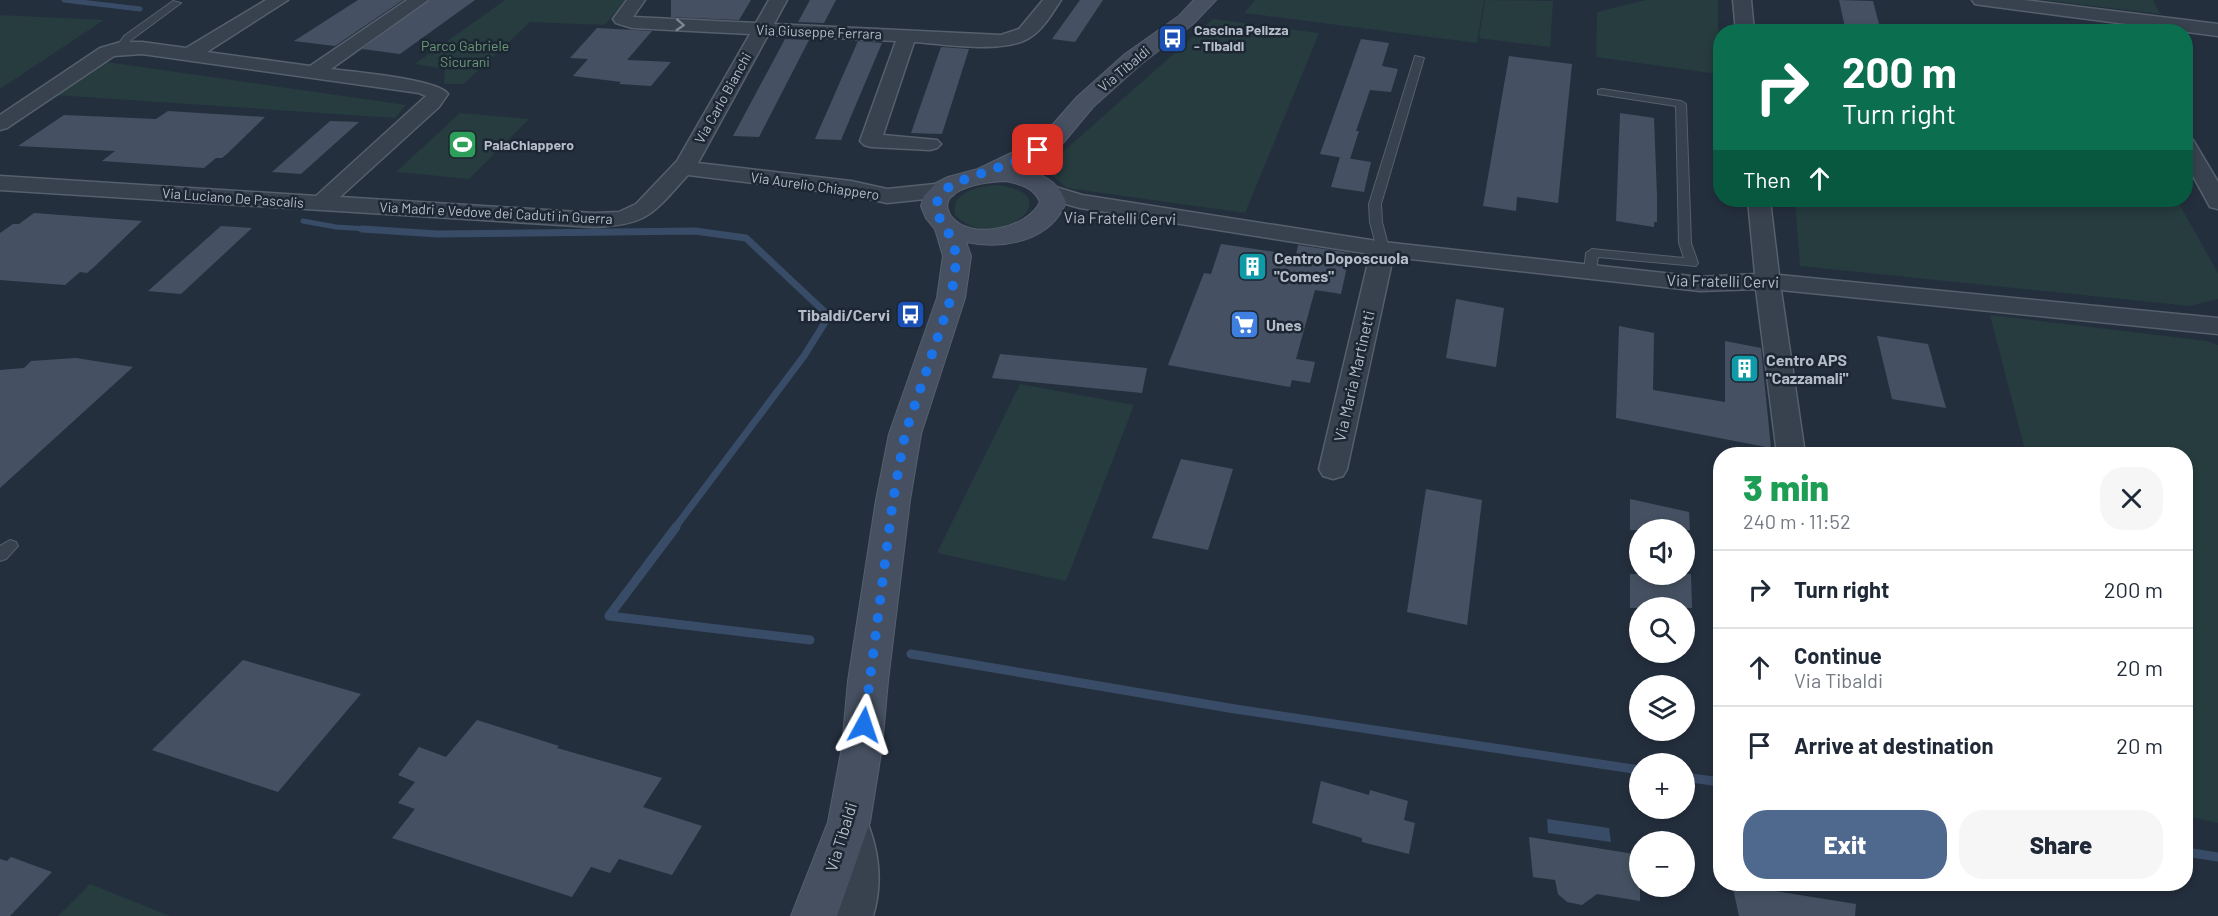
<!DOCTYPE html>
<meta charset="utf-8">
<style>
:root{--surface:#fff;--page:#f6f6f7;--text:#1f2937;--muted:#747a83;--line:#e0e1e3;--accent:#4f688e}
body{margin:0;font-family:Barlow,sans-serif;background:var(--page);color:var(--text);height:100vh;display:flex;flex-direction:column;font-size:22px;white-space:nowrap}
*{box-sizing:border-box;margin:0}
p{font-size:20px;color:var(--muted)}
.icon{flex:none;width:33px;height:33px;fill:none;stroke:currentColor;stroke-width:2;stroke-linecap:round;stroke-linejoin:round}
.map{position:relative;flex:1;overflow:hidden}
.side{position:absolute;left:1713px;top:447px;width:480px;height:444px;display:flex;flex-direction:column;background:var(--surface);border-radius:24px;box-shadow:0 3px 9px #0003}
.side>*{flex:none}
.banner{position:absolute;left:1713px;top:24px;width:480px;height:183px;border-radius:24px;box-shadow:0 3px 9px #0003;background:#0b6e4f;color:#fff;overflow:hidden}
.fabs{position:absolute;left:1629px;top:519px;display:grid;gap:12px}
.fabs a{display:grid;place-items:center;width:66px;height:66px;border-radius:50%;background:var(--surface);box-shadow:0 3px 9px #0003;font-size:30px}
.pin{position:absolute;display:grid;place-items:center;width:51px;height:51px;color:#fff;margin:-26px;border-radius:12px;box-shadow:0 3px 9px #0006}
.me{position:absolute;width:66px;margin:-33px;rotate:5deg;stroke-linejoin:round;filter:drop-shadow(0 0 4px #0008)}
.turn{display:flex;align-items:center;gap:21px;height:126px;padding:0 30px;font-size:27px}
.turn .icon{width:78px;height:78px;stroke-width:2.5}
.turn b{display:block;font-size:42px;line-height:51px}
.then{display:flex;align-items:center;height:57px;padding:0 30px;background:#0003;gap:12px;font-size:22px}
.round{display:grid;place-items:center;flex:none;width:63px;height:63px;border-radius:24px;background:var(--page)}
.head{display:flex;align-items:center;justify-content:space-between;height:102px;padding:0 30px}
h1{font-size:36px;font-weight:800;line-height:45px;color:#1e9e55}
.cta{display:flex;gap:12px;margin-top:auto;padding:12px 30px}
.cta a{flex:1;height:69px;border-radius:24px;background:var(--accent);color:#fff;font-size:24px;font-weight:800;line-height:69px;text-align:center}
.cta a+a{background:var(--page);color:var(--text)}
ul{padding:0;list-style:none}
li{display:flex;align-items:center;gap:18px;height:78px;padding:0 30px;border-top:2px solid var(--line)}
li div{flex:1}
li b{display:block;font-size:22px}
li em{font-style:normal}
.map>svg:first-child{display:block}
.green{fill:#263c3f}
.water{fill:#394c67}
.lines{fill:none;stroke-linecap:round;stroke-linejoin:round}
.stream-far2{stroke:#394c67;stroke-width:5}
.stream-far1{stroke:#394c67;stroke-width:7}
.stream{stroke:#394c67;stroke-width:9}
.building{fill:#455162}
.lane-casing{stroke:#565f6c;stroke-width:2}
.street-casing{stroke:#565f6c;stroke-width:3}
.secondary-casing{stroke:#565f6c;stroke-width:2}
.lane{fill:#38414e;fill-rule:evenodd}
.street{fill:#38414e;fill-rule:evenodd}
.secondary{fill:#465061;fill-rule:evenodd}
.oneway{stroke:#7c8592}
.route{stroke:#1a73e8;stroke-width:10;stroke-dasharray:0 18}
.labels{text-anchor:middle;stroke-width:5;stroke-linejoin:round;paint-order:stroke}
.far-poi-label{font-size:14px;font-weight:bold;fill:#b4bcc9;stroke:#1d2633;text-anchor:start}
.far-street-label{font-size:14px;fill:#b4bcc9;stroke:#1d2633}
.far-park-label{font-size:14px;fill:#6b9a76;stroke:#1d2633}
.street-label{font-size:16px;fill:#b4bcc9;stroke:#1d2633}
.poi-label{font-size:16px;font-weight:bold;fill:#b4bcc9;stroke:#1d2633;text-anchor:start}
</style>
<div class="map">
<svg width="2218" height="916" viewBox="0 0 2218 916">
<rect width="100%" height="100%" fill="#242f3e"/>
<g class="green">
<path d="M505,0h120l-20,25 -75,-3 -66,62h-20l1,-15 -30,-5z"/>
<path d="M1255,0h229l-7,43 -233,-30z"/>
<path d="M1485,0l68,1 -3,46 -71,-9z"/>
<path d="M1646,0h72v74l-122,-17 1,-45z"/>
<path d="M2044,0h109l7,14z"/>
<path d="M0,15l104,5 -104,69z"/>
<path d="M1213,19l106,14 -74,180 -178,-25 -16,-13 14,-25z"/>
<path d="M107,62l299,43 -11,13 -341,-23z"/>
<path d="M460,113l69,6 -60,60 -73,-7z"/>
<path d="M995,185c80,7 2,72 -40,30 -5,-23 23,-28 40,-30z"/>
<path d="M1795,200h382l41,73v26l-28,7 -390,-40z"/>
<path d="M1990,315l217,26 11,4v478l-32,-7v-362h-160z"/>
<path d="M1020,384l114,21 -68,176 -129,-28z"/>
<path d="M90,884l80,32h-112z"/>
</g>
<path class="water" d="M1547,819l62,9 2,14 -63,-9z"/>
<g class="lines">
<g class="stream-far2">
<path d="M64,0l76,9"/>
<path d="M303,221l33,6 48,3"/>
</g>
<path class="stream-far1" d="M362,229l75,5 258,-3 51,7 83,78 -25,40 -130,173"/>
<g class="stream">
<path d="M676,527l-67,89 201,24"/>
<path d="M911,654l324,55 405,61"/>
<path d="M1684,777l36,5"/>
<path d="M2186,852l32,5"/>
</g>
</g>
<g class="building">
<path d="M358,0h45l-68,46 -41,-5z"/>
<path d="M430,0h45l-75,54 -38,-5z"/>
<path d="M671,0h80l-12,20 -68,-3z"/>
<path d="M810,0h26l-12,23 -26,-1z"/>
<path d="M1080,0h23l-28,42 -23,-3z"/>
<path d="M1839,0l34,1 8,31h-35z"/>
<path d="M597,28l55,3 -25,29 44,2 -20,24 -32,-2 2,-2 -48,-6 15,-17 -18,-1z"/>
<path d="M785,39l24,1 -50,97 -26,-1z"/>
<path d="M1361,39l28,4 -7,23 16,3 -7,23 -21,-2 -14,41h3l-9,28 -30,-5z"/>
<path d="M858,41l24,2 -41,97 -26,-1z"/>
<path d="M941,47l28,2 -27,85 -31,-1z"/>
<path d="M1509,56l63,8 -14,139 -41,-6 -1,14 -33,-5z"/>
<path d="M168,111l97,6 -37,36 -6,5h-6l-12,10 -102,-7 13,-10 -97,-5 46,-31 92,4z"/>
<path d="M1620,113l34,5 3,78v26h-3v5l-38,-6z"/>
<path d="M330,121l29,1 -58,52 -29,-2z"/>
<path d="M1340,157l31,5 -7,30 -33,-5z"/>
<path d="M34,213l82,6 26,2 -48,46 -7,6 -7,-1 -15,13 -65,-5v-47l13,-9h6z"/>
<path d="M221,226l31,2 -71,66 -33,-3z"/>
<path d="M1221,244l75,11 2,-10 52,8 -9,41 -26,-4 -19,69 19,3 -5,21 -18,-3 -2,7 -122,-22 36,-92 7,1z"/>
<path d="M1456,299l48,9 -8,59 -50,-9z"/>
<path d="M1619,326l35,7 -1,57 72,12v-61l36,7 10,100 -155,-30z"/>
<path d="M1877,336l51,8 18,64 -54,-9z"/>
<path d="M1000,354l147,14 -5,25 -150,-15z"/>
<path d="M76,358l57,9 -133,121v-118l24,-2 7,-7z"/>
<path d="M1181,459l52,10 -25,81 -56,-12z"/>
<path d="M1426,489l56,11 -15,125 -60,-13z"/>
<path d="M1630,499l59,13 1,18h-60z"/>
<path d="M1630,574h61l1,34h-62z"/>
<path d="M243,660l118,34 -83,98 -126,-42z"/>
<path d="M477,720l82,26 -2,2 105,30 -19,29 59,19 -30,49 -53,-16 -9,14 -19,-6 -19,30 -180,-59 23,-29 -17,-6 17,-21 -17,-7 21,-28 27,10z"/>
<path d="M1321,781l48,14 1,-5 38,11 -4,19 11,3 -6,31 -47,-12v-4l-50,-15z"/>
<path d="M1529,837l111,18v46l-43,-7 -15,11 -15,-3 -9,-8 -3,-14 -22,-3z"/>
<path d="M11,857l41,15 -42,44h-10v-57l7,2z"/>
<path d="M1732,884l124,20 -1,12h-116z"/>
</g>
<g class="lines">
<defs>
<g id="lane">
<path d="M173,1l8,2 -50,37 -6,10h-8l-1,-2 8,-12z"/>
<path d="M1415,56l9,2 -43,146 1,18 7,27 -6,4 -6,-4 -7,-27 -1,-18z"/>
<path d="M1602,89l79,12 5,3 5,139 7,20 -2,3 -98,-9 -3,19 -5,1 -6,-4 2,-20 6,-4 92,9 -5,-15 -3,-137 -78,-12v-4z"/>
<path d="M10,540l6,2 2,4 -12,13 -6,2v-15z"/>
</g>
<g id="street">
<path d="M266,0h22l-81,52 103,14 97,-66h21l-97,69c22,3 107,10 117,25l-9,13 -99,90 254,16 25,-1 17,-8 41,-43 73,-127 -118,-6 -16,-5 -3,-4 14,-19h18l-12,17 123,6 13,-23h18l-13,24 227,11 18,-6 24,-29h18c-8,12 -17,28 -29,36 -25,19 -87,8 -118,6l-31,93 54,5 4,4 -4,4 -7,2 -59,-3 -7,-2 -4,-4 36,-100 -128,-6 -70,128 153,18 36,8 58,-6 8,2 3,5 -3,5 -8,2 -58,6 -36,-8 -163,-20c-35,38 -39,50 -94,52l-594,-37v-14l316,20 110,-100 -7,-3 -277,-39 -28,2 -107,72 -7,2v-15l100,-67 21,-6h21l44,6z"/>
<path d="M1733,0h18l3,32h-18z"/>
<path d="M1972,0h52l194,24v12l-237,-31 -6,-1z"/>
<path d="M2186,138l7,2 25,42v27l-8,-2 -24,-44z"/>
<path d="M1049,185l33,10 301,47 317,35 55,-3 -7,-74h22l9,75 439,43v16l-437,-44 24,164h-28l-21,-165 -56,2 -307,-34 -46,212 -4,7 -10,3 -10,-3 -4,-7 51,-215 -290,-46 -39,-11 -3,-5 3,-5z"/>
<path d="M849,805l13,5c16,34 22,70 11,106h-40l8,-36 -2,-22 -8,-36 5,-12z"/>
</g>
<path id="secondary" d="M1194,0h22l-23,24 -52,40 -48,43 -35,42 -39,20c23,5 38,10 47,33 -15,39 -62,48 -100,40l5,14 -6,42 -44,136 -11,66 -22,181 -6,66 -12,75 -33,94h-46l37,-94 14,-75 6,-66 28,-181 13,-66 48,-136 6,-42 -8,-27 -9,-11 -5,-12 3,-10 12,-13 12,-6 30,-8 62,-30 37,-42 48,-43 54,-38zM1006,181c14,3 28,6 34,21 -12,27 -71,39 -89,14 -19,-28 39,-35 55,-35z"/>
</defs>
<use href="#lane" class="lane-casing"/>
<use href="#street" class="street-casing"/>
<use href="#secondary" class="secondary-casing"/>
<use href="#lane" class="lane"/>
<use href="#street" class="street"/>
<use href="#secondary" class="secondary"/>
</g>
<defs><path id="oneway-chevron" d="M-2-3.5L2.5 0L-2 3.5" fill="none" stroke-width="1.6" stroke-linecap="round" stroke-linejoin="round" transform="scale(1.5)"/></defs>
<use class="oneway" href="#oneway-chevron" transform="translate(680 25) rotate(3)"/>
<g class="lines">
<path class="route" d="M864,725l29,-225 12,-66 46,-136 6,-42 -11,-30 -9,-11v-13l3,-7 12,-11 67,-24 19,-10"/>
</g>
<defs>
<symbol id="bus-square" viewBox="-11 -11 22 22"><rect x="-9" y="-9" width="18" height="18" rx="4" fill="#1a4fb4" stroke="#1d2633"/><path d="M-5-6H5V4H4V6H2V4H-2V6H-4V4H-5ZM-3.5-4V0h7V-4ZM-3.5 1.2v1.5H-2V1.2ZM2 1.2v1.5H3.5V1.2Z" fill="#fff"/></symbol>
<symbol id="stadium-square" viewBox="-11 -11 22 22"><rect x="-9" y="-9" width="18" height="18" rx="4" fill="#2e9e5b" stroke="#1d2633"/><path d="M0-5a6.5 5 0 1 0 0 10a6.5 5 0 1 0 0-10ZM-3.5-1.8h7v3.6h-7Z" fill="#fff"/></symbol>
<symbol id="building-square" viewBox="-11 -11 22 22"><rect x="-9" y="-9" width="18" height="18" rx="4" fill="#0f9aa8" stroke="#1d2633"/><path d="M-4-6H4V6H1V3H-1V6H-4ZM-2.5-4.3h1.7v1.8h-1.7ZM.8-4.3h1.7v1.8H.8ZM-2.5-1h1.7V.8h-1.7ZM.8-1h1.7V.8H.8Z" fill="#fff"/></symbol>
<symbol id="supermarket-square" viewBox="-11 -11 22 22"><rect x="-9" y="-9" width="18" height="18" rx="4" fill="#3f7fe0" stroke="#1d2633"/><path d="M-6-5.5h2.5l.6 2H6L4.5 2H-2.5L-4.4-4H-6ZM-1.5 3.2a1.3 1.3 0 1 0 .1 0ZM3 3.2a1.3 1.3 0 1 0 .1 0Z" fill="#fff"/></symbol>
</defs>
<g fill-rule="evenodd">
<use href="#bus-square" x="1156" y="22" width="33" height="33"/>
<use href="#stadium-square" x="446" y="128" width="33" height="33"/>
<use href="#building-square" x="1236" y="250" width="33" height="33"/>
<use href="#bus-square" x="894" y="298" width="33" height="33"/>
<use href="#supermarket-square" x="1228" y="308" width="33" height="33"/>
<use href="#building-square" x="1728" y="352" width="33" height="33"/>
</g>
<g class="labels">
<g class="far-poi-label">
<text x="1194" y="35">Cascina Pelizza<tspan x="1194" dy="16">- Tibaldi</tspan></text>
<text x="484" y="150">PalaChiappero</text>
</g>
<g class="far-street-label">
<text transform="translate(819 32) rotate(2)" y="5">Via Giuseppe Ferrara</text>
<text transform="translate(1124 69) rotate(-40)" y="5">Via Tibaldi</text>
<text transform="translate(723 98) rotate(-61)" y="5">Via Carlo Bianchi</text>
<text transform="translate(815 186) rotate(8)" y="5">Via Aurelio Chiappero</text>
<text transform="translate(233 198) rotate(4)" y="5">Via Luciano De Pascalis</text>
<text transform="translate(496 213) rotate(3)" y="5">Via Madri e Vedove dei Caduti in Guerra</text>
</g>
<g class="far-park-label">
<text x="465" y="51">Parco Gabriele<tspan x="465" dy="16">Sicurani</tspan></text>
</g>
<g class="street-label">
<text transform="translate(1120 218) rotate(1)" y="6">Via Fratelli Cervi</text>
<text transform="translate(1723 281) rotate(1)" y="6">Via Fratelli Cervi</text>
<text transform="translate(1354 376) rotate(-77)" y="6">Via Maria Martinetti</text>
<text transform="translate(841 837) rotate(-73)" y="6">Via Tibaldi</text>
</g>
<g class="poi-label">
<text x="1274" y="264">Centro Doposcuola<tspan x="1274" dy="18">"Comes"</tspan></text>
<text x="890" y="321" text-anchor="end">Tibaldi/Cervi</text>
<text x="1266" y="331">Unes</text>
<text x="1766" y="366">Centro APS<tspan x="1766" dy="18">"Cazzamali"</tspan></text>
</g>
</g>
</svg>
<div class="fabs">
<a><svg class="icon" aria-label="sound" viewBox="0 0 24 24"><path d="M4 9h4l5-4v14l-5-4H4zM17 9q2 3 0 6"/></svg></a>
<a><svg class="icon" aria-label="search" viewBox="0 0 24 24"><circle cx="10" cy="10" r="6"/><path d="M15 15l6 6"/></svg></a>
<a><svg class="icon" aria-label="layers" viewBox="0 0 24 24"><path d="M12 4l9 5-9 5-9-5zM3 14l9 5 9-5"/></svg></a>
<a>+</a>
<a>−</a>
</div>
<div class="pin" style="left:1038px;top:150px;background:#d93025"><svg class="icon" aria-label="arrive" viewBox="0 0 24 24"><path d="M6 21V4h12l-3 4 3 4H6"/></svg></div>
<svg class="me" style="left:864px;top:725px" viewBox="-20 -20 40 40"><path d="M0-17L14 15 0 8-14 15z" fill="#1a73e8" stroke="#fff" stroke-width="4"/></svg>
<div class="banner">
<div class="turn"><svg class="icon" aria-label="right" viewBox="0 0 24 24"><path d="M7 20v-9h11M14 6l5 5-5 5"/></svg><div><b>200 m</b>Turn right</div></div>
<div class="then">Then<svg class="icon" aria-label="ahead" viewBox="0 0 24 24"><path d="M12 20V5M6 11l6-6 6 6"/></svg></div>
</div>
<section class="side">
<div class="head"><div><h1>3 min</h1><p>240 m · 11:52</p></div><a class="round"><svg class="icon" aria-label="close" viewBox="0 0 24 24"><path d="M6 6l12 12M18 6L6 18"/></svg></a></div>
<ul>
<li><svg class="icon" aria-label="right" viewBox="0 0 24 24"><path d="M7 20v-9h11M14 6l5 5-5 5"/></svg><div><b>Turn right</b></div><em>200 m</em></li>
<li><svg class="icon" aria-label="ahead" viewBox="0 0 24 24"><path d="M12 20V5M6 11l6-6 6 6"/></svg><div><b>Continue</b><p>Via Tibaldi</p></div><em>20 m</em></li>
<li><svg class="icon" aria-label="arrive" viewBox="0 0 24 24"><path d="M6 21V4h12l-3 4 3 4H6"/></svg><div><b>Arrive at destination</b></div><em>20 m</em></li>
</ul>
<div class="cta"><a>Exit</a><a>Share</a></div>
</section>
</div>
